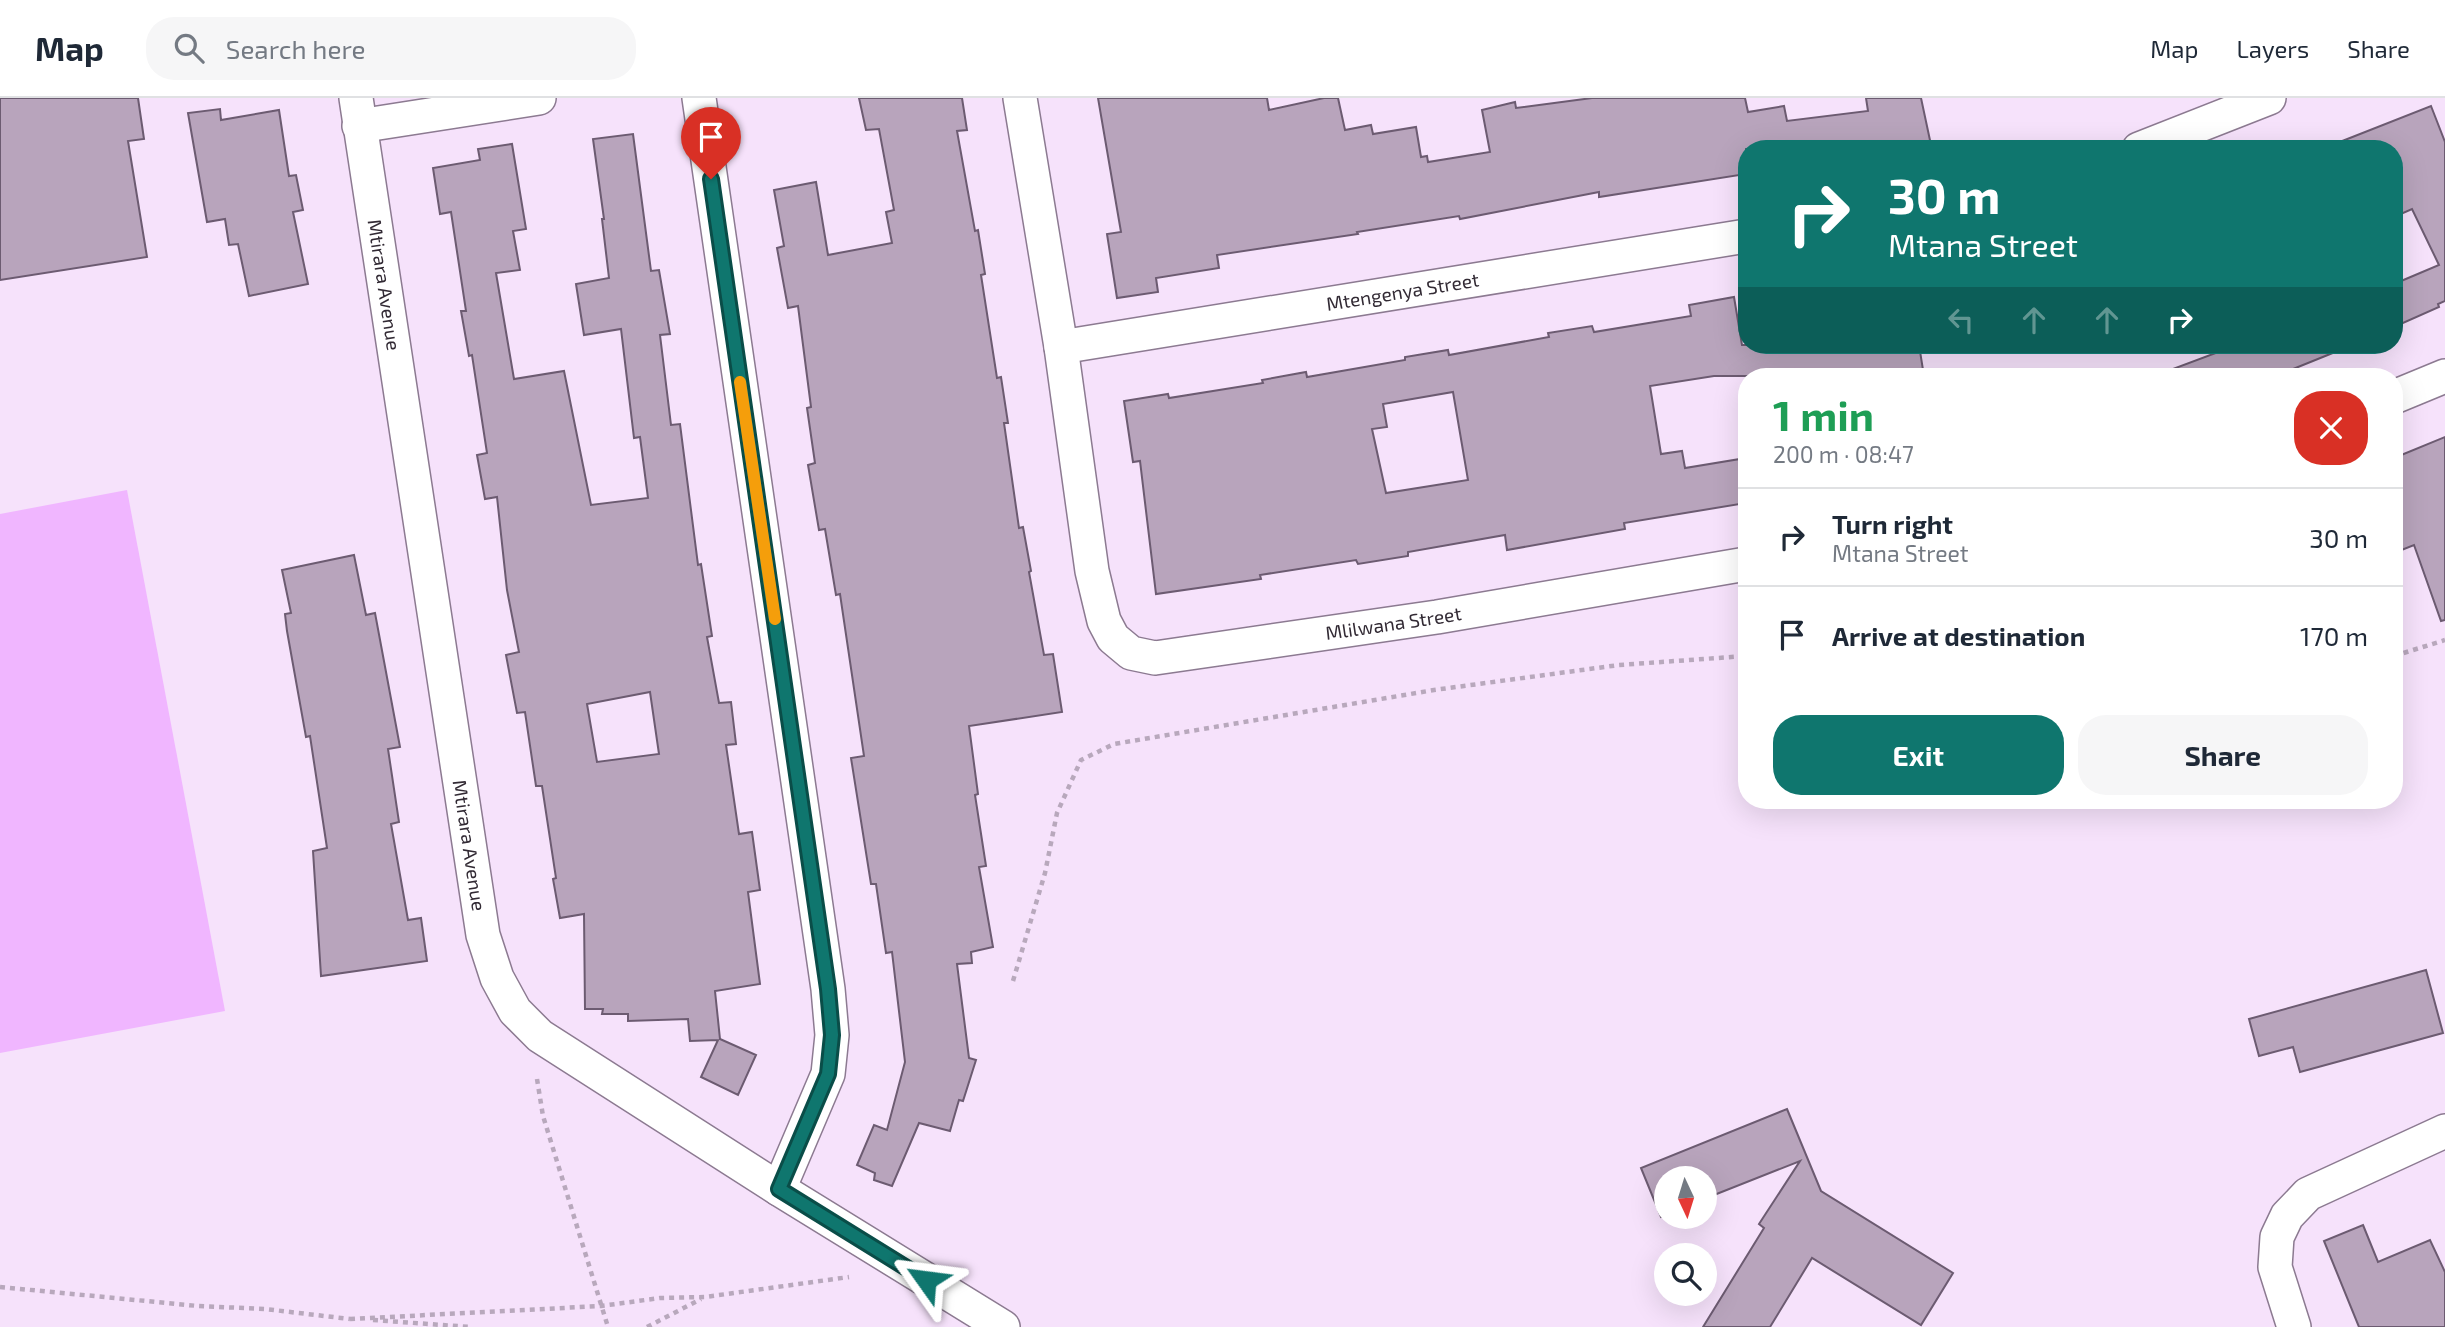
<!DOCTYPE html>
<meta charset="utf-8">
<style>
:root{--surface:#fff;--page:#f6f6f7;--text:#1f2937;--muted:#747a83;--line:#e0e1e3;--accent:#0f766e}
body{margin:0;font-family:"Exo 2",sans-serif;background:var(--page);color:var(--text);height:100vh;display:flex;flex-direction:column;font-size:26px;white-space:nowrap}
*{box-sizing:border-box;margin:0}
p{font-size:23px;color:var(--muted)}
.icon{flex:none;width:38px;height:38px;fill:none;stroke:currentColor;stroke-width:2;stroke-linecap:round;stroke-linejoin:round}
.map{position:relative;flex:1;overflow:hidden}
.panel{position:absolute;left:1738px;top:270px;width:665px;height:441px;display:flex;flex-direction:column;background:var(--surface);border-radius:28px;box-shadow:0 7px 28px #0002}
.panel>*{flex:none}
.top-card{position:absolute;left:1738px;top:42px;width:665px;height:214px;border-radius:28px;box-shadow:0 7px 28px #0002;background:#0f766e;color:#fff;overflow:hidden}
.needle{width:46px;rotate:176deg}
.tools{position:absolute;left:1654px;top:1068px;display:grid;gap:14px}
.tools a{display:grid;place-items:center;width:63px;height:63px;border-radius:50%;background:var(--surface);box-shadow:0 7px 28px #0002;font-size:35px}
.pin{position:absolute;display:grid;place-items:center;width:60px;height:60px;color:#fff;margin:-72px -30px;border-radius:50% 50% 50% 0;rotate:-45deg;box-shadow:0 0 7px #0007}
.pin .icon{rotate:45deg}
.me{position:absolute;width:77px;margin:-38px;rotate:301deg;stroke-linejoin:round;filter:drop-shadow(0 0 5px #0008)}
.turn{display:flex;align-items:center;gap:24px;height:147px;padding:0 35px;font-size:32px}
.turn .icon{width:91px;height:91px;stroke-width:2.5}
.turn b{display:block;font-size:49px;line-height:60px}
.lanes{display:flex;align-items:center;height:66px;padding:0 35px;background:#0003;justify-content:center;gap:35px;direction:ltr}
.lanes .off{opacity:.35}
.round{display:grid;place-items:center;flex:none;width:74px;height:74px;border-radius:28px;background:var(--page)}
.summary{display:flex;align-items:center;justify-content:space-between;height:119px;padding:0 35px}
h1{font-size:42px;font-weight:700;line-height:52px;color:#1e9e55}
.primary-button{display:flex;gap:14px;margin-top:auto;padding:14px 35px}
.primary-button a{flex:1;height:80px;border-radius:28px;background:var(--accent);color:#fff;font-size:28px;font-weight:700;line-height:80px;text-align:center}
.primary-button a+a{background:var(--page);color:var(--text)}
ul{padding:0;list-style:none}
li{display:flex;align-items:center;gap:21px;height:98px;padding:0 35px;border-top:2px solid var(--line)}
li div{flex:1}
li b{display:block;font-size:26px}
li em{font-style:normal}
header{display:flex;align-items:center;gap:42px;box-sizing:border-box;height:98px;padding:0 35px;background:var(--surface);border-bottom:2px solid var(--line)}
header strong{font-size:33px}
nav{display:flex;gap:38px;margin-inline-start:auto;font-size:24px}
.search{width:490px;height:63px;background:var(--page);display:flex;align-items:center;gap:18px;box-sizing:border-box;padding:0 24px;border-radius:28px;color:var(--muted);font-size:26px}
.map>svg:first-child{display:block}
.green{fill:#f0b6ff}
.building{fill:#b8a4bc;stroke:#6c5b71;stroke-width:2;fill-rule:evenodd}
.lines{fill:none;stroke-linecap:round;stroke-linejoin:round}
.street-casing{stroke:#8c7a91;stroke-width:36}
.path{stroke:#b8a8bc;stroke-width:4.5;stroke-dasharray:5 5;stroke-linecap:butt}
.street{stroke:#fff;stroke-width:33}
.route-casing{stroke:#0a4d48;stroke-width:18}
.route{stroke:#0f766e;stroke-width:12}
.slow{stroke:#f59e0b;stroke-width:12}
.labels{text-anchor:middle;stroke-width:5;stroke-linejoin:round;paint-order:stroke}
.street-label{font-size:19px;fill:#322a34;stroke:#fcf4fe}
</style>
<header>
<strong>Map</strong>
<div class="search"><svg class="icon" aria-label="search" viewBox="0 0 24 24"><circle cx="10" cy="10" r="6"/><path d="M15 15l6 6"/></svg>Search here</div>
<nav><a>Map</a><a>Layers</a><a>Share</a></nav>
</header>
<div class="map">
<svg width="2445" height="1229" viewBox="0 0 2445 1229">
<rect width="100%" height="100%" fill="#f6e2fb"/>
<path class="green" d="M127,392l98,521 -225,42v-539z"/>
<g class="building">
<path d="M0,0h138l6,41 -16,2 19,116 -147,23z"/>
<path d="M859,0h103l5,32 -10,1 18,100 3,-1 7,44 -4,1 16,103 4,-1 7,46h-4l15,105 4,-1 8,44 -2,1 15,83 9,-1 9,58 -93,14 9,68 -3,1 11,71 -7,1 14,80 -22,5 1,11 -15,1 12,94 7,2 -13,41 -4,-1 -9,31 -31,-8 -27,63 -18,-6 1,-7 -18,-8 17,-40 13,5 18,-68 -13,-110 -6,1 -10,-69h-5l-20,-126 13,-2 -24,-162 -4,1 -11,-66 -6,1 -11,-65 7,-2 -8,-55 4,-1 -13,-101 -10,2 -11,-60 7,-2 -10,-56 42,-8 12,73 64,-12 -6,-31 8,-2 -15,-81 -13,1z"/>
<path d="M1098,0h169l2,12 55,-12h14l7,32 26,-5 2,9 43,-7 5,30 6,-1 1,6 62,-10 -8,-42 33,-8 1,6 76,-10h153l3,14 36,-6 3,15 81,-10 -2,-13h55l10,47 -22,4h-163v25l-147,23v-5l-139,27 -1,-3 -102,16 1,2 -141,21 2,13 -63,10 2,14 -41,6 -10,-64 14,-2z"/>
<path d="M2431,8l14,36v159l-7,3 1,3 -45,20v-43l45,-19 -27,-56 -18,8v-68h-67v-2z"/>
<path d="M220,11l1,11 58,-10 10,66 7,-1 7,35 -10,2 15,72 -59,12 -11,-52 -9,1 -4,-26 -18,3 -19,-109z"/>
<path d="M633,36l18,137 8,-1 11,64 -10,1 11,90 9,-1 18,141 3,-1 11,72 -5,1 12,66 12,-1 5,42 -10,1 13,89 13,-2 8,58 -12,2 12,92 -45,7 5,48 36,16 -18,40 -37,-18 17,-37 -28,1 -2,-22 -60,2v-7h-26l1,-5h-18l-1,-95 -24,4 -7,-39 3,-1 -14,-92h-6l-11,-74 -8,1 -11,-58 13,-3 -12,-62 -10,-93 -12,2 -8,-44 10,-2 -15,-98 -3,1 -8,-45h5l-15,-99 -11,2 -7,-46 47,-8 -2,-11 34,-5 14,85 -13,2 7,39 -24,3 18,106 50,-8 27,134 57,-7 -8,-61 -6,1 -13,-109 -37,6 -8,-51 33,-6 -7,-59h2l-11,-80zM650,594l9,62 -62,8 -10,-58z"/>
<path d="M1734,199l8,48h177l5,31h-210l-64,10 11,68 21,-3 3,17 61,-10v45l-122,20 1,6 -118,21 -2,-15 -97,17v4l-50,8 -2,-4 -96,15 1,4 -105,15 -16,-133 -7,1 -9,-61 44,-7 1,4 94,-15 -1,-3 44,-8 1,5 98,-17v-3l43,-7 1,5 100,-18 -1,-4 44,-7 2,6 97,-16 -2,-11zM1453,294l15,88 -82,13 -14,-64 15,-2 -4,-23z"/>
<path d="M2237,247h113v1l-74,30h-113l-1,-3z"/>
<path d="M2445,339v183l-4,1 -27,-76 -20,8v-95z"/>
<path d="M354,457l12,60 9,-2 25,134 -12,2 11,73 -8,2 17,96 13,-2 6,43 -106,15 -8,-125 14,-3 -17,-112 -4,1 -19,-106 -2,-17 6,-1 -9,-43z"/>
<path d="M2426,872l17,63 -143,39 -7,-25 -34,9 -10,-37z"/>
<path d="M1787,1011l34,82 132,82 -32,52 -109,-67 -42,69h-67l61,-99 -5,-4 41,-63 -96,38v-21h-38v37l-5,2 -20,-49z"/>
<path d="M2363,1127l15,37 52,-22 15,32v55h-86l-35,-86z"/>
</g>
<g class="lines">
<defs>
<g id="street">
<path id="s1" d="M356,0l127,837 14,43 18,33 25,25 239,153 224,138"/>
<path d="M699,0l129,891 4,46 -4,39 -49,115"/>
<path id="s2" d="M1020,0l41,249 31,224 12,50 9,17 18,15 24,5 282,-41 309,-53"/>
<path d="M359,28l180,-28"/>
<path d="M2139,51l130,-51"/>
<path id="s3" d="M1061,249l685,-111"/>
<path d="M2394,299l51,-21"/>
<path d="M2294,1229l-19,-60 2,-30 10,-21 21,-22 137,-63"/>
</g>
</defs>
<use href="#street" class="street-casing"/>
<g class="path">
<path d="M2394,558l51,-16"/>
<path d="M1013,883l32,-108 12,-60 24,-53 33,-16 320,-54 185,-25 127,-9"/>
<path d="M537,981l6,37 65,211"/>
<path d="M0,1189l198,19 67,3 85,10"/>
<path d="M350,1221l251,-13 59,-8 45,-1 144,-20"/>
<path d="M373,1222l97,7"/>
<path d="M647,1229l54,-28"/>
</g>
<use href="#street" class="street"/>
</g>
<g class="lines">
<defs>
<path id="route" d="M711,81l117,810 4,46 -4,39 -49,115 147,91"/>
</defs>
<use href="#route" class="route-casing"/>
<use href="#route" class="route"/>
<path class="slow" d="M740,284l35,237"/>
</g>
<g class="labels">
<g class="street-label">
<text dy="7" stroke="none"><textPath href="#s1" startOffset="189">Mtirara Avenue</textPath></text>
<text dy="7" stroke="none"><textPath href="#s3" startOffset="346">Mtengenya Street</textPath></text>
<text dy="7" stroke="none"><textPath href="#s2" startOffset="838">Mlilwana Street</textPath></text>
<text dy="7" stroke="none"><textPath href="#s1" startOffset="756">Mtirara Avenue</textPath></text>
</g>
</g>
</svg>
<div class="tools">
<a><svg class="needle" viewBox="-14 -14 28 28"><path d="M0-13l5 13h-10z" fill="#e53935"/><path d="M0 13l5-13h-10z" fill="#747a83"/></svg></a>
<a><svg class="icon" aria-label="search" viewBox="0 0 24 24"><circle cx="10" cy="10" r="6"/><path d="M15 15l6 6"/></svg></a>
</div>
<div class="pin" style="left:711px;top:81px;background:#d93025"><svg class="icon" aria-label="arrive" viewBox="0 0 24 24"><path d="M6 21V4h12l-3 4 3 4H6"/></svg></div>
<svg class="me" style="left:926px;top:1182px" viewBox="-20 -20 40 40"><path d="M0-17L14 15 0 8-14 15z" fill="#0f766e" stroke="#fff" stroke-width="4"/></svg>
<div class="top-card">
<div class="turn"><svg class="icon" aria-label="right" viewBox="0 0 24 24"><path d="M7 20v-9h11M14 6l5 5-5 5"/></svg><div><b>30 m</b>Mtana Street</div></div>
<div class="lanes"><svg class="icon off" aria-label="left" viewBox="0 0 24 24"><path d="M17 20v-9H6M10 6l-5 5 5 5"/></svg><svg class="icon off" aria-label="ahead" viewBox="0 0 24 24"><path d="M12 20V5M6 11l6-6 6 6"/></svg><svg class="icon off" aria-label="ahead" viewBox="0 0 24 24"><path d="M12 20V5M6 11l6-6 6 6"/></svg><svg class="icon" aria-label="right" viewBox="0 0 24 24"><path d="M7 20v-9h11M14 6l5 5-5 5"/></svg></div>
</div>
<section class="panel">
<div class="summary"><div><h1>1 min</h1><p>200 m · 08:47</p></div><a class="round" style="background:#d93025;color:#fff"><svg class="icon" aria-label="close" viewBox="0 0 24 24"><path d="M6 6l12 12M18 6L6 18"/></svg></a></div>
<ul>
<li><svg class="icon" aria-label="right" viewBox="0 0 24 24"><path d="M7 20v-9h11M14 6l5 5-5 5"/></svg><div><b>Turn right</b><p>Mtana Street</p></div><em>30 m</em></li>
<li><svg class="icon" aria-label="arrive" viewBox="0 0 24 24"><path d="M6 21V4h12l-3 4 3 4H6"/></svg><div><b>Arrive at destination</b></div><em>170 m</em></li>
</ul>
<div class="primary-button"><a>Exit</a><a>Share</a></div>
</section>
</div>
